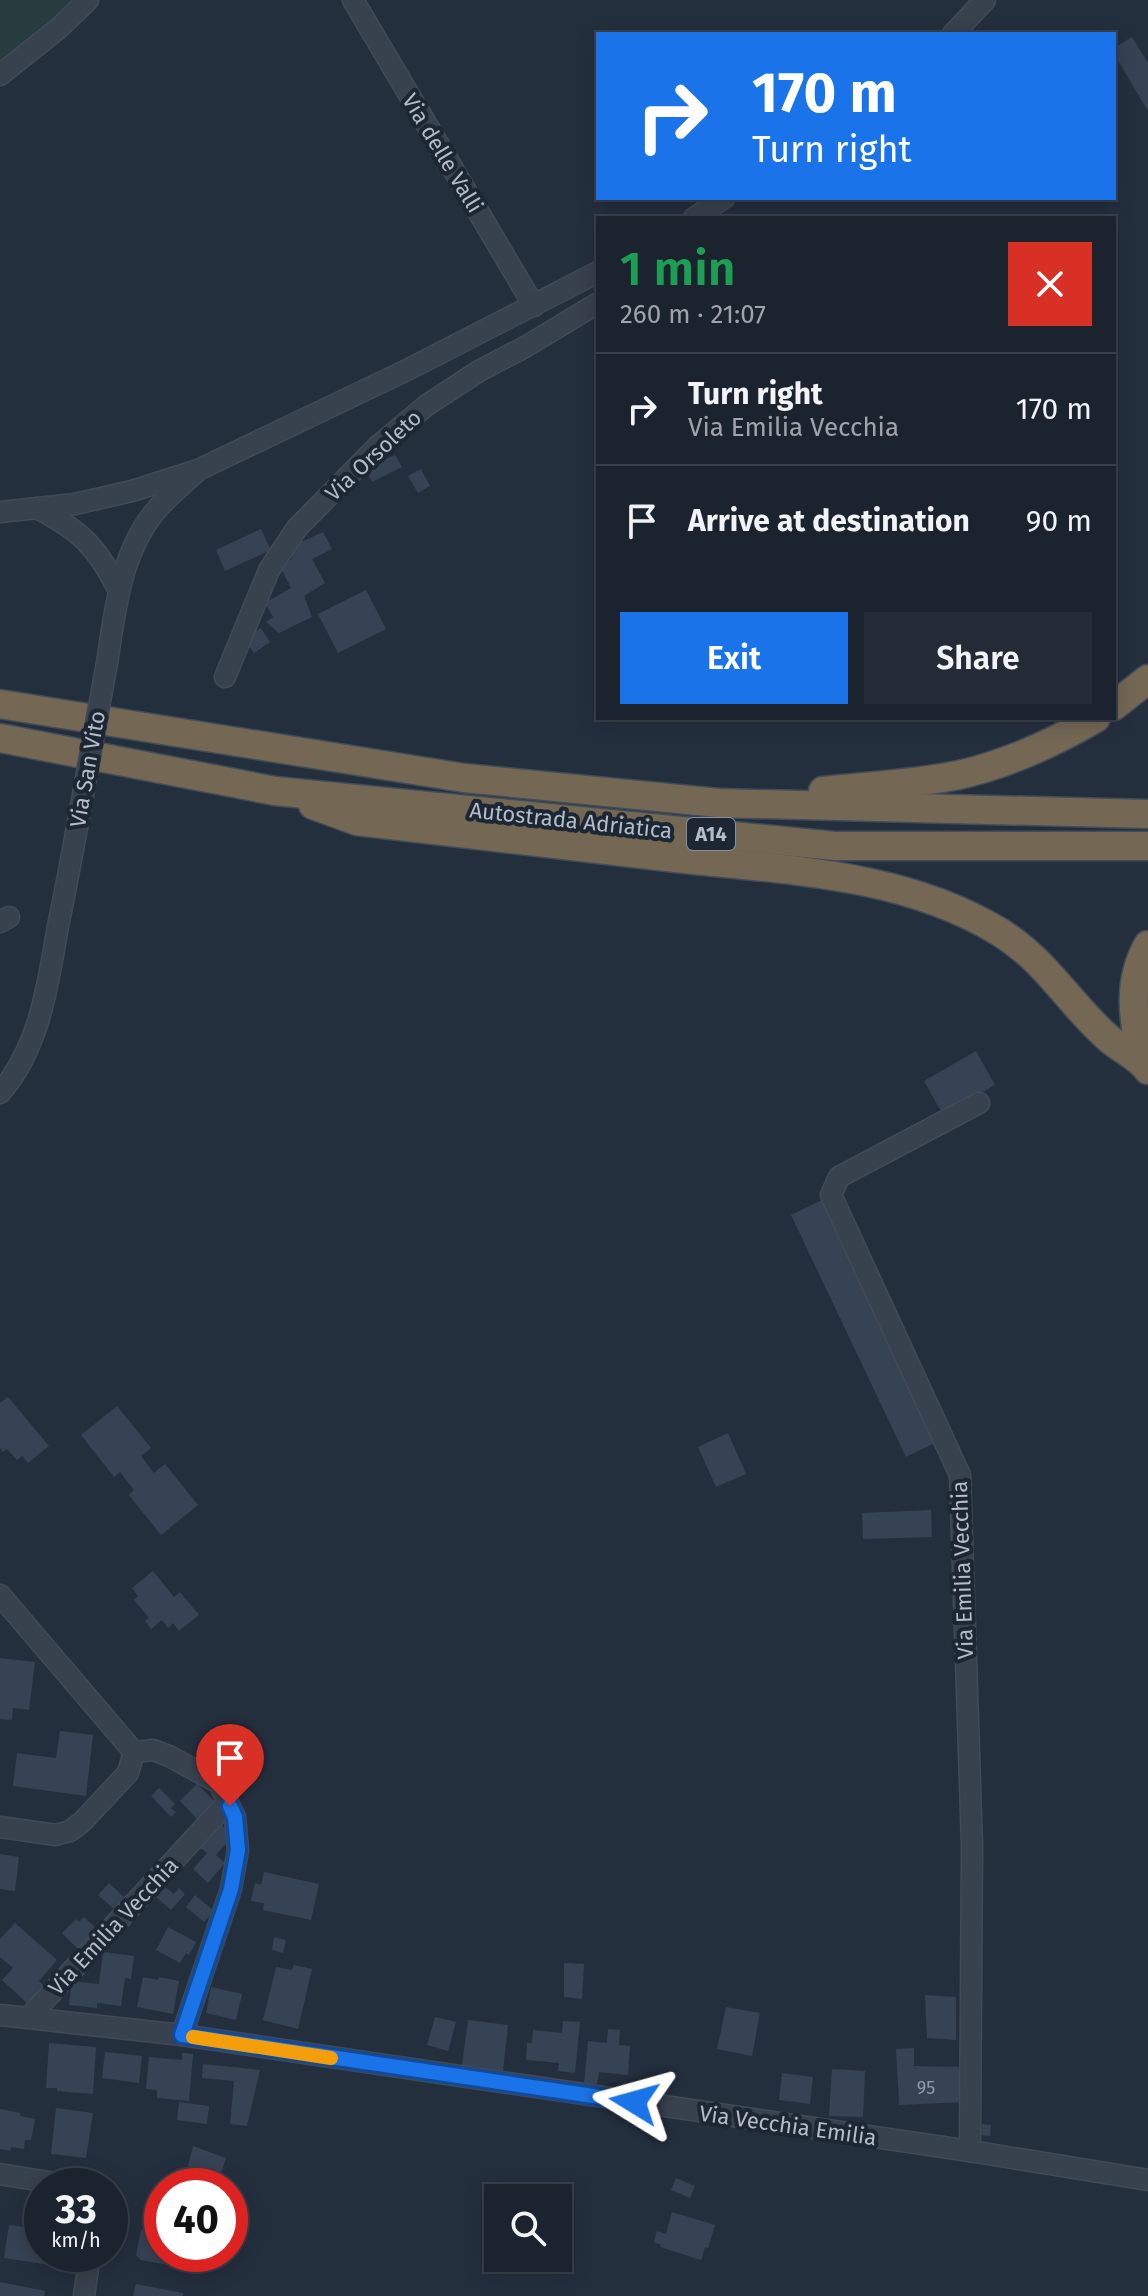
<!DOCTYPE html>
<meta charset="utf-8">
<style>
:root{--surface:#1b232e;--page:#242b36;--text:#f1f3f6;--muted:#a0a4aa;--line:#39404a;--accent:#1a73e8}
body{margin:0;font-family:"Fira Sans",sans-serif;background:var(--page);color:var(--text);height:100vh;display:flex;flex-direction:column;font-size:30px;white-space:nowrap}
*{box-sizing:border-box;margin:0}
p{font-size:26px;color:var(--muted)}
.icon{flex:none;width:44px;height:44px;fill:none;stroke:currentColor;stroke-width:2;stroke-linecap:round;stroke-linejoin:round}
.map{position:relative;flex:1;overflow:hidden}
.sheet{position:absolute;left:596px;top:216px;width:520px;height:504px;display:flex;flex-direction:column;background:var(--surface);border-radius:0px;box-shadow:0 4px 20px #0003,0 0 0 2px var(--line)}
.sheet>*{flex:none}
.banner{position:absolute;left:596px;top:32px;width:520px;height:168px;border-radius:0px;box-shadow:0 4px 20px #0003,0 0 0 2px var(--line);background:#1a73e8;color:#fff;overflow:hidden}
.buttons{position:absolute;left:484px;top:2184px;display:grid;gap:16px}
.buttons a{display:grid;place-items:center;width:88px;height:88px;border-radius:0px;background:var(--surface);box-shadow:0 4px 20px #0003,0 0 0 2px var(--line);font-size:40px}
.speed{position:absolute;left:24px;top:2168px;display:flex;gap:16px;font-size:40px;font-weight:700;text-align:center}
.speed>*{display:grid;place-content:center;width:104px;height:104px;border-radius:50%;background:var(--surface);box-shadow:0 4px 20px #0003,0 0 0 2px var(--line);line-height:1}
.speed small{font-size:20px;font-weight:400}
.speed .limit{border:12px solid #d22;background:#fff;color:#111}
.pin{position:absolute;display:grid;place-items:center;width:68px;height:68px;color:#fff;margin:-82px -34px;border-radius:50% 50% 50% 0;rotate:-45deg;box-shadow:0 0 8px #0007}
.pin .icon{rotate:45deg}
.me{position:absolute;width:88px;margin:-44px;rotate:278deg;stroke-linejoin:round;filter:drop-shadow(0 0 6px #0008)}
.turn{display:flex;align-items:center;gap:28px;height:168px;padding:0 24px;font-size:36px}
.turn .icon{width:104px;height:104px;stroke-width:2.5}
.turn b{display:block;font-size:56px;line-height:68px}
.round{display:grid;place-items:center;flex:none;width:84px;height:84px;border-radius:0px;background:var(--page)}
.headline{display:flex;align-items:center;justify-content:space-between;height:136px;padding:0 24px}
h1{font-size:48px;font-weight:600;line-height:60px;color:#1e9e55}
.action{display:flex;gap:16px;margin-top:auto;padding:16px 24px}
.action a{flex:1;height:92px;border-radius:0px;background:var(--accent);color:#fff;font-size:32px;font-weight:600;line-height:92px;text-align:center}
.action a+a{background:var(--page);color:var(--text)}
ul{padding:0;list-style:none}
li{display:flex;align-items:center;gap:24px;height:112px;padding:0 24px;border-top:2px solid var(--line)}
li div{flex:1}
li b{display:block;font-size:30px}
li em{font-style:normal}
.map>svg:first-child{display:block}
.green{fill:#263c3f}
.building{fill:#364354}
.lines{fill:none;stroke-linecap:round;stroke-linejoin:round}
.minor-casing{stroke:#414a57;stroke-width:23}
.highway-casing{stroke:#434c59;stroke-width:31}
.minor{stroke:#38414e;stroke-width:20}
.highway{stroke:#746855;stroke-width:28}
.minor-bridge-casing{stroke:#414a57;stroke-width:23;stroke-linecap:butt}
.minor-bridge{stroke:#38414e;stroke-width:20}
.route-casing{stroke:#114b97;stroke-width:20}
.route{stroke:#1a73e8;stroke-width:14}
.slow{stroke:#f59e0b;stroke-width:14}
.labels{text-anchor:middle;stroke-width:8;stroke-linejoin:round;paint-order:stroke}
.number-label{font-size:18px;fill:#929caa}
.shield{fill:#1d2633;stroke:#878f9c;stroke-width:2}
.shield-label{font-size:20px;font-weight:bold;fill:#b4bcc9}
.street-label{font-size:22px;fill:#b4bcc9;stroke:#1d2633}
</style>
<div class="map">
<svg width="1148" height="2296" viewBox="0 0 1148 2296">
<rect width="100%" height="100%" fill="#242f3e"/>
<path class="green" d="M0,0h77l-77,66z"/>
<g class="building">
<path d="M1132,37l16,26v48l-34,-57v-6z"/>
<path d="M395,455l7,12 -30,15 -7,-13z"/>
<path d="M421,469l9,17 -12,7 -10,-17z"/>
<path d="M261,529l10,21 -46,21 -9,-21z"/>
<path d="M323,532l9,17 -20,10 13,24 -21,13 8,21 -33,16 -13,-11 7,-5 -8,-14 26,-15 -11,-22 12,-7 -4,-11z"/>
<path d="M366,590l20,39 -48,24 -20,-39z"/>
<path d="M261,628l9,14 -16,11 -10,-13z"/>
<path d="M976,1051l19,34 -52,30 -19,-34z"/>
<path d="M822,1200l115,242 -31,15 -115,-242z"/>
<path d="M8,1397l41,49 -21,17 -6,-7 -5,4 -10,-11 -4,3 -3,-4v-45z"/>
<path d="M117,1406l34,42 -10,8 13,17 11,-9 33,41 -37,30 -32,-40 5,-5 -14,-18 -6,5 -33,-42z"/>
<path d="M728,1433l18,41 -30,13 -18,-40z"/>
<path d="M931,1510l1,27 -69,2 -1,-26z"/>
<path d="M153,1571l21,26 6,-5 19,23 -20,16 -6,-8 -5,5 -6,-8 -11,9 -6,-8 4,-3 -15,-18 4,-4 -6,-8z"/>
<path d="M0,1658l35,4 -6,48 -16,-2 -1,12 -12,-1z"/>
<path d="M60,1731l33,4 -7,61 -73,-10 4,-33 39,5z"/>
<path d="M197,1784l19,19 -18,17 -18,-19z"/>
<path d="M159,1788l16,16 -4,4 5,4 -5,5 -20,-21z"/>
<path d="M218,1822l13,11 -6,5 3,3 -12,14 9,8 -17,20 -15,-14 14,-16 -10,-8z"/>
<path d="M0,1854l19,3 -4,34 -15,-2z"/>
<path d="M264,1872l55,12 -8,36 -48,-10 1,-7 -13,-2 4,-18 6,2z"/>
<path d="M109,1883l16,15 -11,11 -16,-14z"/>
<path d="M165,1887l9,7 5,-6 6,6 -14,16 -15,-13z"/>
<path d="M195,1895l19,16 -10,11 -18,-15z"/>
<path d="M84,1917l14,13 -20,19 -16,-16 14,-14 3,3z"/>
<path d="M15,1923l42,37 -18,21 4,4 -16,18 -25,-23 11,-12 -13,-11v-18z"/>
<path d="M168,1927l28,15 -7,13 -3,-2 -6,10 -24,-13z"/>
<path d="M274,1937l12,3 -3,13 -11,-3z"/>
<path d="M103,1952l31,4 -3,23 -6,-1 -4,28 -24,-3v5l-28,-3 3,-24 27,3z"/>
<path d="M564,1963l20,1 -2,35 -18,-2z"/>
<path d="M294,1965l18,4 -14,60 -35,-9 13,-53 16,3z"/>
<path d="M143,1977l15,3 1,-3 20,4 -6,33 -36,-7z"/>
<path d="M211,1987l31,7 -6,26 -30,-7z"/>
<path d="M925,1995l31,2v43l-29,-2z"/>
<path d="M726,2007l34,6 -8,43 -35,-7z"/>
<path d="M435,2017l21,5 -8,29 -21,-6z"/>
<path d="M468,2020l40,5 -5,46 -41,-6z"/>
<path d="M563,2021l17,1 -5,51 -17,-2 1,-8 -33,-3 1,-17h5l1,-13 29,3z"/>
<path d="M608,2029l12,1 -1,15 11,1 -2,29 -29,-3 -2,12 -13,-1 4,-42 19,2z"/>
<path d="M49,2043l47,4 -3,47 -36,-3v-3h-11z"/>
<path d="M914,2048v18l49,1 2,35 -66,3 -3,-56z"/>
<path d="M105,2052l37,4 -3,27 -37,-5z"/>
<path d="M182,2053l11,1 -4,47 -32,-3v-8l-11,-1 3,-32 33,3z"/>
<path d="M203,2064l57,6 -13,56 -17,-2 4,-43 -32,-3z"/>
<path d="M832,2069l33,2 -2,46 -34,-1z"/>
<path d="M782,2073l31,4 -3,27 -31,-4z"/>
<path d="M179,2102l30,4 -2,18 -30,-4z"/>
<path d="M56,2108l37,5 -7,45 -35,-4z"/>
<path d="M0,2109l21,4 -1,3 15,3 -4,21h-6l-1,9 -13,-2 -1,4 -10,-2z"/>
<path d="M982,2124l9,1 -1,11 -9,-1z"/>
<path d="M193,2146l33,12 -9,28h-9l-23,-8z"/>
<path d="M676,2178l19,8 -5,12 -19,-8z"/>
<path d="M672,2212l43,13 -7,23 -3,-1 -4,13 -41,-13 1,-2 -7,-3 3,-11 9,3z"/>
<path d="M9,2225l33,4v25h16l-2,12 -52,-8z"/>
<path d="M141,2230l21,4v20h19l-2,13 -38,-7 -5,-5z"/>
<path d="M0,2282l45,9 -1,5h-44z"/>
<path d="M136,2284l47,9v3h-50z"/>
</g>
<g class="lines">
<defs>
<g id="minor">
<path d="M353,0l181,306"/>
<path d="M953,34l32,-34"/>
<path d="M0,75l59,-47 29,-28"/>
<path d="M694,218l30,-20"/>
<path d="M37,508c44,23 59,38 81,81"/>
<path d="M0,512l75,-8 57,-13 66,-21 209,-100 191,-98"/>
<path d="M107,663c8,-53 14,-114 52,-156 11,-12 24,-23 36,-34"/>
<path d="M225,677l44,-107 28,-42 81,-82 49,-41 52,-34 46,-24 73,-44"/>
<path d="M0,922l9,-5"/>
<path d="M0,1093c40,-46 48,-109 58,-167 8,-38 15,-76 22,-115"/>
<path d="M0,1595l134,157"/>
<path d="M134,1752l19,-2 16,6 50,27 9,19"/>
<path d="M0,1827l56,8 14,-4 12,-9 46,-49 6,-21"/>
<path d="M0,2015l182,20 788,116 178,29"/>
<path d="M29,2017l199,-215 7,15 3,33 -7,39 -49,146"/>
<path d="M970,2151l2,-306 -12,-370 -129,-280 8,-18 140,-74"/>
<path d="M0,2174l73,12"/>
<path d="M84,2296l6,-42"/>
</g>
<g id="highway">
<path d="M0,704l464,74 255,25 429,11"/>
<path d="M1114,706l34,-27"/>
<path d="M0,738l275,53 560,55h313"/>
<path d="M823,791c45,-5 91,-7 136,-16 49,-11 94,-32 137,-57"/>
<path d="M313,805l44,16c106,13 212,25 319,37 108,12 226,15 322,73 48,29 69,70 108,105 13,13 31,19 42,34"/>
<path d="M1142,1063c-8,-42 -16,-79 6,-118"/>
</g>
</defs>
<use href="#minor" class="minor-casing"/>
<use href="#highway" class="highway-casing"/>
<use href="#minor" class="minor"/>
<use href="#highway" class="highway"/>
<defs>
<path id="minor-bridge" d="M80,811l27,-148"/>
</defs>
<use href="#minor-bridge" class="minor-bridge-casing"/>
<use href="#minor-bridge" class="minor-bridge"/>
</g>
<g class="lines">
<defs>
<path id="route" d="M230,1806l5,11 3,33 -7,39 -49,146 452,67"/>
</defs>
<use href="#route" class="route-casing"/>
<use href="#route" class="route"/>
<path class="slow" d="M193,2037l138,21"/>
</g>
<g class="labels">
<g class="number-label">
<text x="926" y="2094">95</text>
</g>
<rect class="shield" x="687" y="818" width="48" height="32" rx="6"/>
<g class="shield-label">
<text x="711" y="841">A14</text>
</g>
<g class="street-label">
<text transform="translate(443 153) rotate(59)" y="8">Via delle Valli</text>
<text transform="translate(373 455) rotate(-43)" y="8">Via Orsoleto</text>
<text transform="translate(87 769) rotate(-80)" y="8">Via San Vito</text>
<text transform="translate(571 820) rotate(6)" y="8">Autostrada Adriatica</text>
<text transform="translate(962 1570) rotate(-92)" y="8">Via Emilia Vecchia</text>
<text transform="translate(113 1926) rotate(-47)" y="8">Via Emilia Vecchia</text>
<text transform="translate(788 2125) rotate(8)" y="8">Via Vecchia Emilia</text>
</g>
</g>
</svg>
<div class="buttons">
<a><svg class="icon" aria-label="search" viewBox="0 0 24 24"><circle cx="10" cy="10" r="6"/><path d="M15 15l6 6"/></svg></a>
</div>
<div class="speed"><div>33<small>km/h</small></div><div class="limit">40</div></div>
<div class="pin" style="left:230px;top:1806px;background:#d93025"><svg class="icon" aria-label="arrive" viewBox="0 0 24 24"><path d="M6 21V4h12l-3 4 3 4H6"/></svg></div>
<svg class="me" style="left:634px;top:2102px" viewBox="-20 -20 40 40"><path d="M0-17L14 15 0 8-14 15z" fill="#1a73e8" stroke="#fff" stroke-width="4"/></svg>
<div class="banner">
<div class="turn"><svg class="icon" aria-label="right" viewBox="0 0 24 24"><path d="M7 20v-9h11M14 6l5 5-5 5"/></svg><div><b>170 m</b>Turn right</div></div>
</div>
<section class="sheet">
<div class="headline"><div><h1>1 min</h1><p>260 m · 21:07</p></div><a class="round" style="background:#d93025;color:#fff"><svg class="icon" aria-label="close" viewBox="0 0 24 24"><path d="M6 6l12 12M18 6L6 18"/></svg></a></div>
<ul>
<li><svg class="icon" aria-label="right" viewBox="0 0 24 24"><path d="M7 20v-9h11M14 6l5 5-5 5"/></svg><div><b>Turn right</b><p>Via Emilia Vecchia</p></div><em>170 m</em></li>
<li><svg class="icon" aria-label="arrive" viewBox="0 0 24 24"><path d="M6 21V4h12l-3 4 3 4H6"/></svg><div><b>Arrive at destination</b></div><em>90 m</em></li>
</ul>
<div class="action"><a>Exit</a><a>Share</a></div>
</section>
</div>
